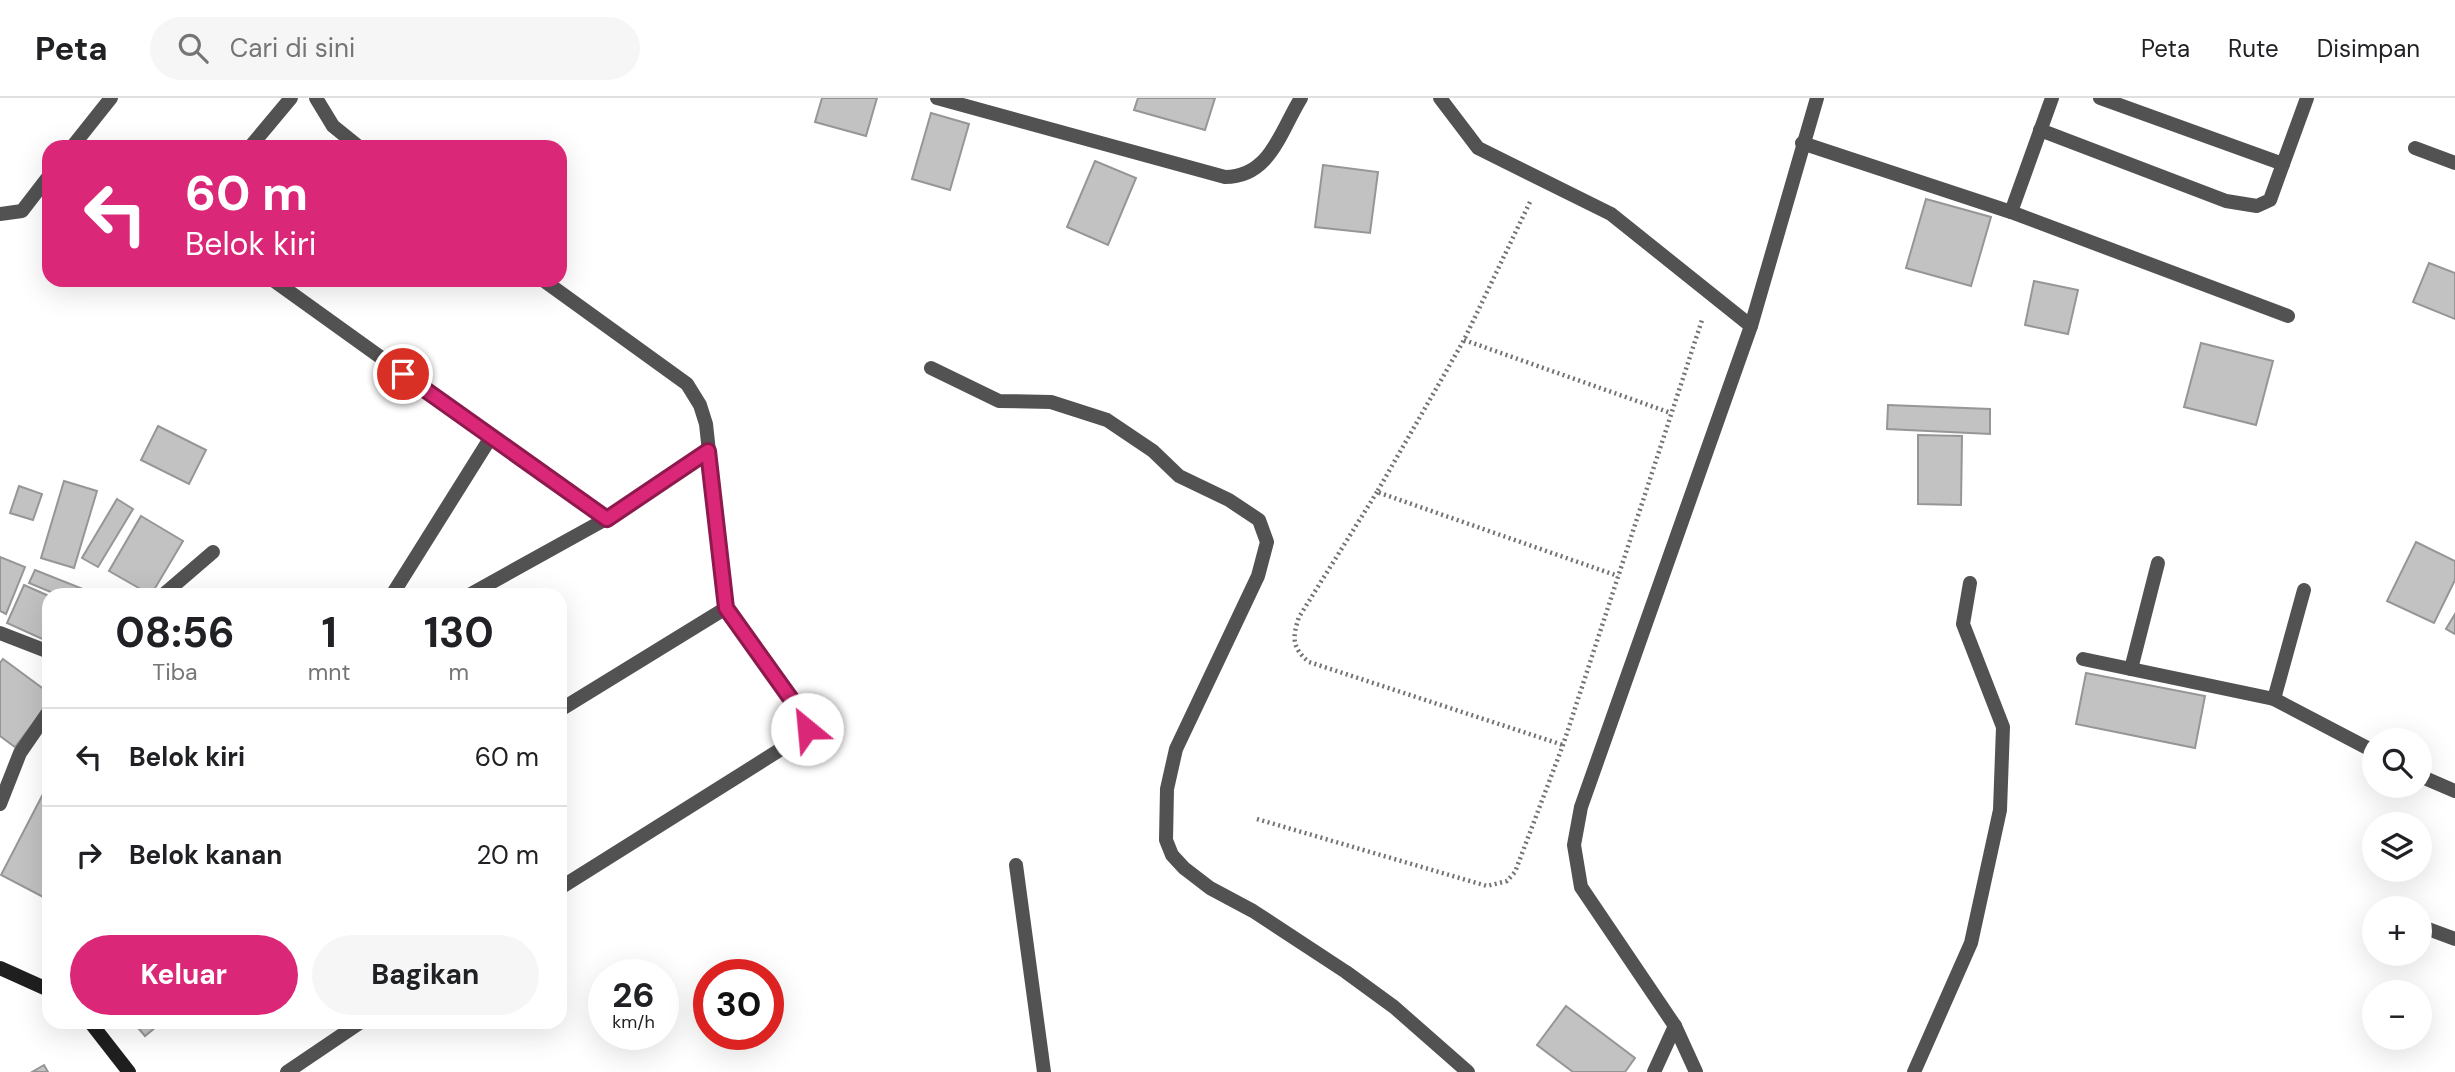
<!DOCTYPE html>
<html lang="id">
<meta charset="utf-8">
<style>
:root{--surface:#fff;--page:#f6f6f6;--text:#202124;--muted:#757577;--line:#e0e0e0;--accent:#db2777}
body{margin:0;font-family:"DM Sans",sans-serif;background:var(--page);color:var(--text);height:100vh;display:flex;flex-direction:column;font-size:26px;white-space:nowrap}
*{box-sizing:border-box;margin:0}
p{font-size:23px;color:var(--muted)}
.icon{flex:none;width:38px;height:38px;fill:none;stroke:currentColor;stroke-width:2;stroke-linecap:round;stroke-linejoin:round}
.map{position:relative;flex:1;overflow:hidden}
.details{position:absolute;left:42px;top:490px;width:525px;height:441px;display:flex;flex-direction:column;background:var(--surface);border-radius:21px;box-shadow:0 7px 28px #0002}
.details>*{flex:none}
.banner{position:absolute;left:42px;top:42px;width:525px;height:147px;border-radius:21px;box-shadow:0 7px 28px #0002;background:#db2777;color:#fff;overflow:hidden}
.fabs{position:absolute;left:2362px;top:630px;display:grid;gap:14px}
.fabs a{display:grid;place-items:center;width:70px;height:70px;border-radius:50%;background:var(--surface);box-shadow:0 7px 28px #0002;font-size:35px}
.speed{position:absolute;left:588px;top:861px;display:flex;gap:14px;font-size:35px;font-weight:700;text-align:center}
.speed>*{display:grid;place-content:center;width:91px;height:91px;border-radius:50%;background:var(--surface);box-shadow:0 7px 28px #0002;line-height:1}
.speed small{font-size:18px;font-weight:400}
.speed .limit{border:10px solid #d22;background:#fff;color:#111}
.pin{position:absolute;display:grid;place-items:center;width:60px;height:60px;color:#fff;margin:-30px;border:4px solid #fff;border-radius:50%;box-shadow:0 2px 7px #0007}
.me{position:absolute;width:77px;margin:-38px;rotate:332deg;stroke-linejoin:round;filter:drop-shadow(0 0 5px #0008)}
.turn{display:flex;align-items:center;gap:24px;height:147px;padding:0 28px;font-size:32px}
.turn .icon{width:91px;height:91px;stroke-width:2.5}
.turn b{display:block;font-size:49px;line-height:60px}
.eta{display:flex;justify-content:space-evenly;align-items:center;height:119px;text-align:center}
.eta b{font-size:42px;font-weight:700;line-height:49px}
.button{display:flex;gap:14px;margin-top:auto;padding:14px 28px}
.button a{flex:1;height:80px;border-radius:42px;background:var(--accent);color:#fff;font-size:28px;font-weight:700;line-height:80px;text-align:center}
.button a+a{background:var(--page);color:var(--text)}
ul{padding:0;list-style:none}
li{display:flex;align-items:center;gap:21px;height:98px;padding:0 28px;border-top:2px solid var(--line)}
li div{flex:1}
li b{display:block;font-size:26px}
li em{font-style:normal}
header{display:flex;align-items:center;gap:42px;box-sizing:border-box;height:98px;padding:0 35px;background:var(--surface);border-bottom:2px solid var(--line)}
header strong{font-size:33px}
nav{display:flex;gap:38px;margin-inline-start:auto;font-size:24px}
.search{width:490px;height:63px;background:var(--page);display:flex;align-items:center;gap:18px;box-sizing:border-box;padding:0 24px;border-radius:38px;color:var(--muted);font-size:26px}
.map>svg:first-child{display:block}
.building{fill:#c2c2c2;stroke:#969696;stroke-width:2}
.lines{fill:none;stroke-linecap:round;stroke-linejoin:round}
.path{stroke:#747474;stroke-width:4.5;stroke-dasharray:2 3.5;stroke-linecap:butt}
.street{stroke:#525252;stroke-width:14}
.secondary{stroke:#1f1f1f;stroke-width:14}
.route-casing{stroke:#8e194d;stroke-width:18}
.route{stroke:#db2777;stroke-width:12}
</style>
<header>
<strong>Peta</strong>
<div class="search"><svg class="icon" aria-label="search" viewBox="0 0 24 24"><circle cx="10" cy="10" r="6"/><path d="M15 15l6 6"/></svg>Cari di sini</div>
<nav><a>Peta</a><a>Rute</a><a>Disimpan</a></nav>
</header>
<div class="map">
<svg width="2455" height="974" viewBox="0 0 2455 974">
<rect width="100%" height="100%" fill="#fff"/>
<g class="building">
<path d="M822,0h55l-11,38 -51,-14z"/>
<path d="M1138,0h77l-10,32 -71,-20z"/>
<path d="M931,15l38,11 -19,66 -38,-11z"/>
<path d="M1095,63l41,17 -28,67 -41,-18z"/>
<path d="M1323,67l55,7 -8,61 -55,-6z"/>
<path d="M1926,101l65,18 -20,69 -65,-18z"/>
<path d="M2429,165l26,10v46l-42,-17z"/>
<path d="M2034,183l44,9 -10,44 -43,-9z"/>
<path d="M2201,245l72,18 -17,64 -72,-18z"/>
<path d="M1888,307l102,4v25l-103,-5z"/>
<path d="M158,328l48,24 -17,34 -48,-24z"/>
<path d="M1918,337l44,1 -1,69 -43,-1z"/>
<path d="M64,383l33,10 -23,77 -33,-10z"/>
<path d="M19,388l23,8 -9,26 -23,-7z"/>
<path d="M117,401l16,10 -35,58 -16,-9z"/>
<path d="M141,418l42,25 -32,54 -42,-24z"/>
<path d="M2416,444l39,19v19l-21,43 -47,-22z"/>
<path d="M0,459l25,10 -19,47 -6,-3z"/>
<path d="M35,472l48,19 -2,6h-23l-29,-12z"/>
<path d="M24,487l25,11v46l-42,-19z"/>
<path d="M2455,516v20l-9,-5z"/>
<path d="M3,561l46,34v10l-34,44 -15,-11v-73z"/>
<path d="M2086,575l119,23 -10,52 -119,-24z"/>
<path d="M43,696l6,4v102l-48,-25z"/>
<path d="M1566,908l69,52 -10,14h-52l-36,-27z"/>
<path d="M133,924h29l-17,14z"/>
<path d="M44,967l4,7h-16z"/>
</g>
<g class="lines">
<g class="path">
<path d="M1530,104l-66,138 -87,152 241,84"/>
<path d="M1464,242l207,73"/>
<path d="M1377,394l-78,125c-7,21 -7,31 10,45l254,83"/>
<path d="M1257,721l230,67 20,-5 8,-9 48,-127 139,-425"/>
</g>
<g class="street">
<path d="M316,0l17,28 26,21"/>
<path d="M937,0l288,79c45,0 55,-45 76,-79"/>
<path d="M1440,0l38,50 133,66 140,112"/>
<path d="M2100,0l183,66 24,-66"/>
<path d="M2040,32l186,71 31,5 13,-6 13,-36"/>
<path d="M1802,45l209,69 277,104"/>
<path d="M72,49l39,-49"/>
<path d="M250,49l41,-49"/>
<path d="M2415,50l40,15"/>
<path d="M2011,114l41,-114"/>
<path d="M0,116l22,-3 27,-35"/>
<path d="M273,182l333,239"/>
<path d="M543,182l144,104 13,21 6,19 20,184 80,112 -4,16 -242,152"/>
<path d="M931,270l68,33 52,1 56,18 46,31 26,25 50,24 30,20 8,22 -9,34 -82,173 -9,40 -1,51 6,15 12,13 26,20 43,23 93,61 48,35 74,65"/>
<path d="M163,497l50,-43"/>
<path d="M392,497l99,-158"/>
<path d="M469,497l137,-76 102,-68"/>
<path d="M0,535l49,19"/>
<path d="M2083,561l191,40 101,53"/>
<path d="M2131,571l27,-106"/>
<path d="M2274,601l30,-109"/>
<path d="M560,612l166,-102"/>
<path d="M2420,678l35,15"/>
<path d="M0,706l20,-51 29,-42"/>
<path d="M1016,767l28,207"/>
<path d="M2420,828l35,13"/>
<path d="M287,974l74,-50"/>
<path d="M1654,974l21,-46"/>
<path d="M1696,974l-21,-46 -94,-139 -7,-42 7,-38 170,-481 66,-228"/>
<path d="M1914,974l57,-129 29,-133 3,-83 -40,-103 7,-41"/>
</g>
<g class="secondary">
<path d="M0,870l49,22"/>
<path d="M90,924l39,50"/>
</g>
</g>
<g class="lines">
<defs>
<path id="route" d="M403,276l204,145 101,-68 18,157 80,112 1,9"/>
</defs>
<use href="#route" class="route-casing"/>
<use href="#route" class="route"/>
</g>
</svg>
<div class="fabs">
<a><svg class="icon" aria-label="search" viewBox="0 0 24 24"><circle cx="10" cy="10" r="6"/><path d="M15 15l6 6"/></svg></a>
<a><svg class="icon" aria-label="layers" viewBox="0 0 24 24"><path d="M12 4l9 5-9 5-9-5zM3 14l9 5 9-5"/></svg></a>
<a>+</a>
<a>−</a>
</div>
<div class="speed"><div>26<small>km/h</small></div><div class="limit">30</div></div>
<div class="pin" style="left:403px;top:276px;background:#d93025"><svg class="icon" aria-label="arrive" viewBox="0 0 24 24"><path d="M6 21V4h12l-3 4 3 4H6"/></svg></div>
<svg class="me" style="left:807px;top:631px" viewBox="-20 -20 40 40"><circle r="19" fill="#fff"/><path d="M0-13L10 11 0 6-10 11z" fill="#db2777"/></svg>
<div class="banner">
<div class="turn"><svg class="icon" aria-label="left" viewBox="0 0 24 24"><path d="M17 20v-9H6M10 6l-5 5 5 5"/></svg><div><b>60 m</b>Belok kiri</div></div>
</div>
<section class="details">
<div class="eta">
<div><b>08:56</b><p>Tiba</p></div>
<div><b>1</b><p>mnt</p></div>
<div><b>130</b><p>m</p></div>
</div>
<ul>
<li><svg class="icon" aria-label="left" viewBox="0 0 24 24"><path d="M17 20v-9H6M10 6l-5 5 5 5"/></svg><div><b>Belok kiri</b></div><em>60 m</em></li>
<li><svg class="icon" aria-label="right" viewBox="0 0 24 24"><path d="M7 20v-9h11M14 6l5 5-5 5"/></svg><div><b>Belok kanan</b></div><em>20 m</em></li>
</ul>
<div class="button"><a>Keluar</a><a>Bagikan</a></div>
</section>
</div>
